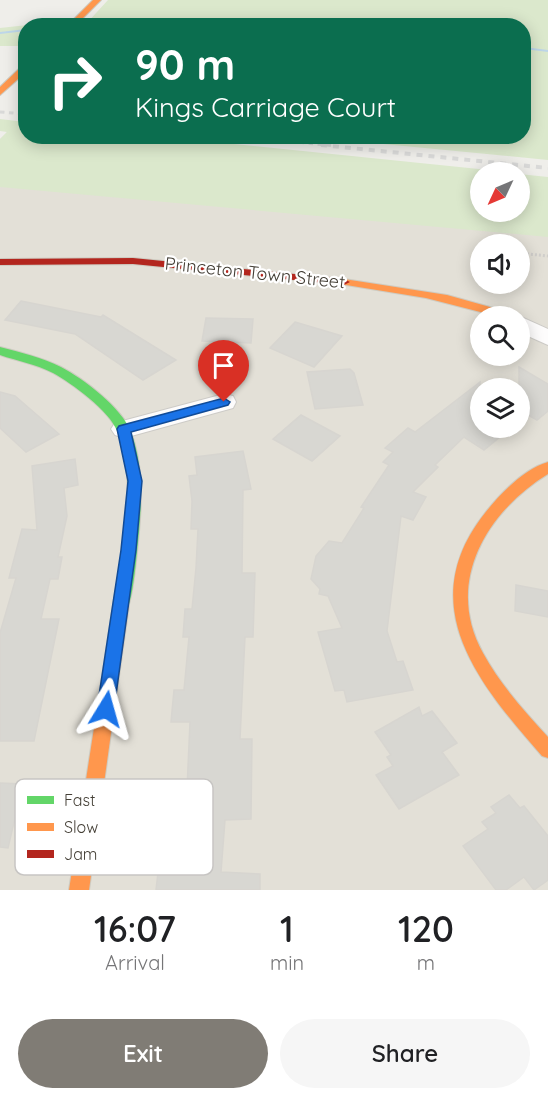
<!DOCTYPE html>
<style>
:root{--surface:#fff;--page:#f6f6f6;--text:#202124;--muted:#757577;--accent:#807c75}
body{margin:0;font-family:Quicksand,sans-serif;background:var(--page);color:var(--text);height:100vh;display:flex;flex-direction:column;font-size:22px;white-space:nowrap}
*{box-sizing:border-box;margin:0}
p{font-size:20px;color:var(--muted)}
.icon{flex:none;width:33px;height:33px;fill:none;stroke:currentColor;stroke-width:2;stroke-linecap:round;stroke-linejoin:round}
.map{position:relative;height:890px;overflow:hidden}
.side{display:flex;flex-direction:column;background:var(--surface);flex:1}
.side>*{flex:none}
.hud{position:absolute;left:18px;top:18px;width:513px;height:126px;border-radius:24px;box-shadow:0 3px 15px #0003;background:#0b6e4f;color:#fff;overflow:hidden}
.needle{width:39px;rotate:226deg}
.controls{position:absolute;left:470px;top:162px;display:grid;gap:12px}
.controls a{display:grid;place-items:center;width:60px;height:60px;border-radius:50%;background:var(--surface);box-shadow:0 3px 15px #0003;font-size:30px}
.pin{position:absolute;display:grid;place-items:center;width:51px;height:51px;color:#fff;margin:-62px -26px;border-radius:50% 50% 50% 0;rotate:-45deg;box-shadow:0 0 6px #0007}
.pin .icon{rotate:45deg}
.me{position:absolute;width:66px;margin:-33px;rotate:8deg;stroke-linejoin:round;filter:drop-shadow(0 0 4px #0008)}
.turn{display:flex;align-items:center;gap:21px;height:126px;padding:0 18px;font-size:27px}
.turn .icon{width:78px;height:78px;stroke-width:2.5}
.turn b{display:block;font-size:42px;line-height:51px}
.eta{display:flex;justify-content:space-evenly;align-items:center;height:102px;text-align:center}
.eta b{font-size:36px;font-weight:600;line-height:42px}
.action{display:flex;gap:12px;margin-top:auto;padding:12px 18px}
.action a{flex:1;height:69px;border-radius:36px;background:var(--accent);color:#fff;font-size:24px;font-weight:600;line-height:69px;text-align:center}
.action a+a{background:var(--page);color:var(--text)}
.map>svg:first-child{display:block}
.residential{fill:#e3e0d7;fill-rule:evenodd}
.green{fill:#dbe8cc}
.lines{fill:none;stroke-linecap:round;stroke-linejoin:round}
.stream{fill:#bdd6e9;fill-rule:evenodd}
.building{fill:#d8d7d2;stroke:#d7d5d0;stroke-width:1.5}
.street-casing{stroke:#cdcbc7;stroke-width:2}
.fast-casing{stroke:#cecbc1;stroke-width:2}
.slow-casing{stroke:#cecbc1;stroke-width:2}
.jam-casing{stroke:#cecbc1;stroke-width:2}
.path{stroke:#d0cecb;stroke-width:3;stroke-dasharray:2 2;stroke-linecap:butt}
.street{fill:#fdfcfc;fill-rule:evenodd}
.fast{fill:#63d668;fill-rule:evenodd}
.slow{fill:#ff974d;fill-rule:evenodd}
.jam{fill:#b3261e;fill-rule:evenodd}
.rail-far1{stroke:#d9d9d8;stroke-width:3;stroke-dasharray:4.5 4.5;stroke-linecap:butt}
.rail{stroke:#d9d9d8;stroke-width:4;stroke-dasharray:6 6;stroke-linecap:butt}
.route{fill:#1a73e8;stroke:#114b97;stroke-width:1.5}
.labels{text-anchor:middle;stroke-width:4.5;stroke-linejoin:round;paint-order:stroke}
.street-label{font-size:18px;fill:#443f36;stroke:#fff}
.key{fill:#fff;stroke:#c7c5c3;stroke-width:1.5}
.key-label{font-size:16px;fill:#443f36}
</style>
<div class="map">
<svg width="548" height="890" viewBox="0 0 548 890">
<rect width="100%" height="100%" fill="#efeeea"/>
<path class="residential" d="M7,132l473,80h39l29,-21v699h-548v-751zM480,244h39v40h-39zM480,316h39v40h-39zM480,388h39v40h-39z"/>
<g class="green">
<path d="M108,0h440v160l-237,-23 213,-1v-110l-439,-1z"/>
<path d="M46,23l-4,2 -16,1 -1,13 -7,7h-18v-18z"/>
<path d="M0,119l25,3 1,14 140,1 342,35h-28v40h39v-38l29,3v60l-548,-50v-48l7,-7 -7,-1z"/>
</g>
<g class="lines">
<g class="stream">
<path d="M26,29v2l-26,3v-2z"/>
<path d="M524,47l24,3v2l-24,-3z"/>
</g>
</g>
<g class="building">
<path d="M21,301l80,16 2,-2 73,45 -33,20 -68,-46 -70,-14z"/>
<path d="M206,318l47,1 -2,24 -49,-2z"/>
<path d="M295,322l47,14 -28,31 -44,-19z"/>
<path d="M519,367l29,17v27l-11,9 -18,-10z"/>
<path d="M350,369l4,4 9,32 -48,4 -8,-37z"/>
<path d="M480,382v46h31l-27,22 -20,-13 -29,28 3,2 -25,25 13,5 -13,23 -12,-4 -14,115 10,31 6,-1 10,29 -66,12 -3,-12 -9,1 -17,-59 24,-4 -14,-32 -9,-2 1,-5 -9,-10 5,-23 13,-15 13,2 22,-35 -3,-1 28,-42 -6,-3 10,-10 -8,-4 23,-20 7,4z"/>
<path d="M0,392l15,4 44,38 -33,18 -26,-24z"/>
<path d="M301,415l39,21 -28,25 -39,-22z"/>
<path d="M243,451l8,38 -8,1 -1,83h13l-2,64h-8l-5,102h12l-1,80 -26,1 -4,52 39,2v16h-104l8,-69h-3l2,-32h24l3,-67h-19l3,-32h10l5,-53h-6l2,-28h7l4,-41 2,-39h-7l1,-28 -3,-25 8,-1 -2,-18z"/>
<path d="M75,459l3,26 -14,3 3,28 -9,41h4l-4,22h-8l-9,40h18l-25,122h-34v-108l16,-55h-7l13,-49 15,1 -5,-64z"/>
<path d="M516,585l32,6v26l-33,-6z"/>
<path d="M419,707l3,9 10,-5 25,32 -15,9 17,23 -60,34 -23,-34 17,-9 -6,-9 4,-2 -16,-23z"/>
<path d="M0,783l23,1 -15,64 -8,-1z"/>
<path d="M509,795l11,13 4,-2 24,30v44l-14,10 -10,-13 -18,13h-10l-33,-44 25,-17 -6,-7 14,-9 -5,-6z"/>
</g>
<g class="lines">
<defs>
<g id="street">
<path d="M518,316h1l29,13v16l-29,-13z"/>
<path d="M224,394l9,2 3,6 -3,6 -109,30 -9,-3 -4,-6 4,-6z"/>
</g>
<path id="fast" d="M0,347c20,5 43,11 61,20 23,12 61,41 70,65 12,32 11,67 8,100 -2,19 -5,62 -12,78l-6,1 -6,-1 -2,-5c9,-55 26,-120 4,-174 -7,-20 -46,-48 -64,-58 -17,-9 -36,-12 -53,-18z"/>
<g id="slow">
<path d="M93,0h8l-26,26h-8z"/>
<path d="M23,65h3v7l-26,23v-8z"/>
<path d="M344,279l103,16 43,12 22,9h-16l-70,-18 -86,-14 -2,-2z"/>
<path d="M548,462v12c-62,38 -104,109 -65,179 17,31 41,58 65,84v21l-6,-2c-63,-72 -130,-151 -57,-243 15,-19 39,-44 63,-51z"/>
<path d="M121,599l6,1 2,5 -40,285h-20l44,-285 2,-5z"/>
</g>
<path id="jam" d="M133,258l211,21 6,3 -6,3 -211,-21 -133,1v-6z"/>
</defs>
<use href="#street" class="street-casing"/>
<use href="#fast" class="fast-casing"/>
<use href="#slow" class="slow-casing"/>
<use href="#jam" class="jam-casing"/>
<path class="path" d="M519,253l29,3"/>
<use href="#street" class="street"/>
<use href="#fast" class="fast"/>
<use href="#slow" class="slow"/>
<use href="#jam" class="jam"/>
<g class="rail-far1">
<path d="M0,112l26,2"/>
<path d="M237,136l99,10"/>
</g>
<path class="rail" d="M321,145l227,23"/>
</g>
<path class="route" d="M224,398l6,4 -2,3 -97,27 11,49 -6,69 -22,159 -2,5 -6,3 -7,-3 -2,-5 24,-159 7,-69 -11,-52 2,-3z"/>
<g class="labels">
<g class="street-label">
<text transform="translate(255 273) rotate(6)" y="6">Princeton Town Street</text>
</g>
</g>
<rect x="15" y="779" width="198" height="96" rx="9" class="key"/>
<rect x="27" y="796" width="27" height="8" fill="#63d668"/>
<rect x="27" y="823" width="27" height="8" fill="#ff974d"/>
<rect x="27" y="850" width="27" height="8" fill="#b3261e"/>
<g class="key-label">
<text x="64" y="806">Fast</text>
<text x="64" y="833">Slow</text>
<text x="64" y="860">Jam</text>
</g>
</svg>
<div class="controls">
<a><svg class="needle" viewBox="-14 -14 28 28"><path d="M0-13l5 13h-10z" fill="#e53935"/><path d="M0 13l5-13h-10z" fill="#757577"/></svg></a>
<a><svg class="icon" aria-label="sound" viewBox="0 0 24 24"><path d="M4 9h4l5-4v14l-5-4H4zM17 9q2 3 0 6"/></svg></a>
<a><svg class="icon" aria-label="search" viewBox="0 0 24 24"><circle cx="10" cy="10" r="6"/><path d="M15 15l6 6"/></svg></a>
<a><svg class="icon" aria-label="layers" viewBox="0 0 24 24"><path d="M12 4l9 5-9 5-9-5zM3 14l9 5 9-5"/></svg></a>
</div>
<div class="pin" style="left:224px;top:402px;background:#d93025"><svg class="icon" aria-label="arrive" viewBox="0 0 24 24"><path d="M6 21V4h12l-3 4 3 4H6"/></svg></div>
<svg class="me" style="left:106px;top:709px" viewBox="-20 -20 40 40"><path d="M0-17L14 15 0 8-14 15z" fill="#1a73e8" stroke="#fff" stroke-width="4"/></svg>
<div class="hud">
<div class="turn"><svg class="icon" aria-label="right" viewBox="0 0 24 24"><path d="M7 20v-9h11M14 6l5 5-5 5"/></svg><div><b>90 m</b>Kings Carriage Court</div></div>
</div>
</div>
<section class="side">
<div class="eta">
<div><b>16:07</b><p>Arrival</p></div>
<div><b>1</b><p>min</p></div>
<div><b>120</b><p>m</p></div>
</div>
<div class="action"><a>Exit</a><a>Share</a></div>
</section>
